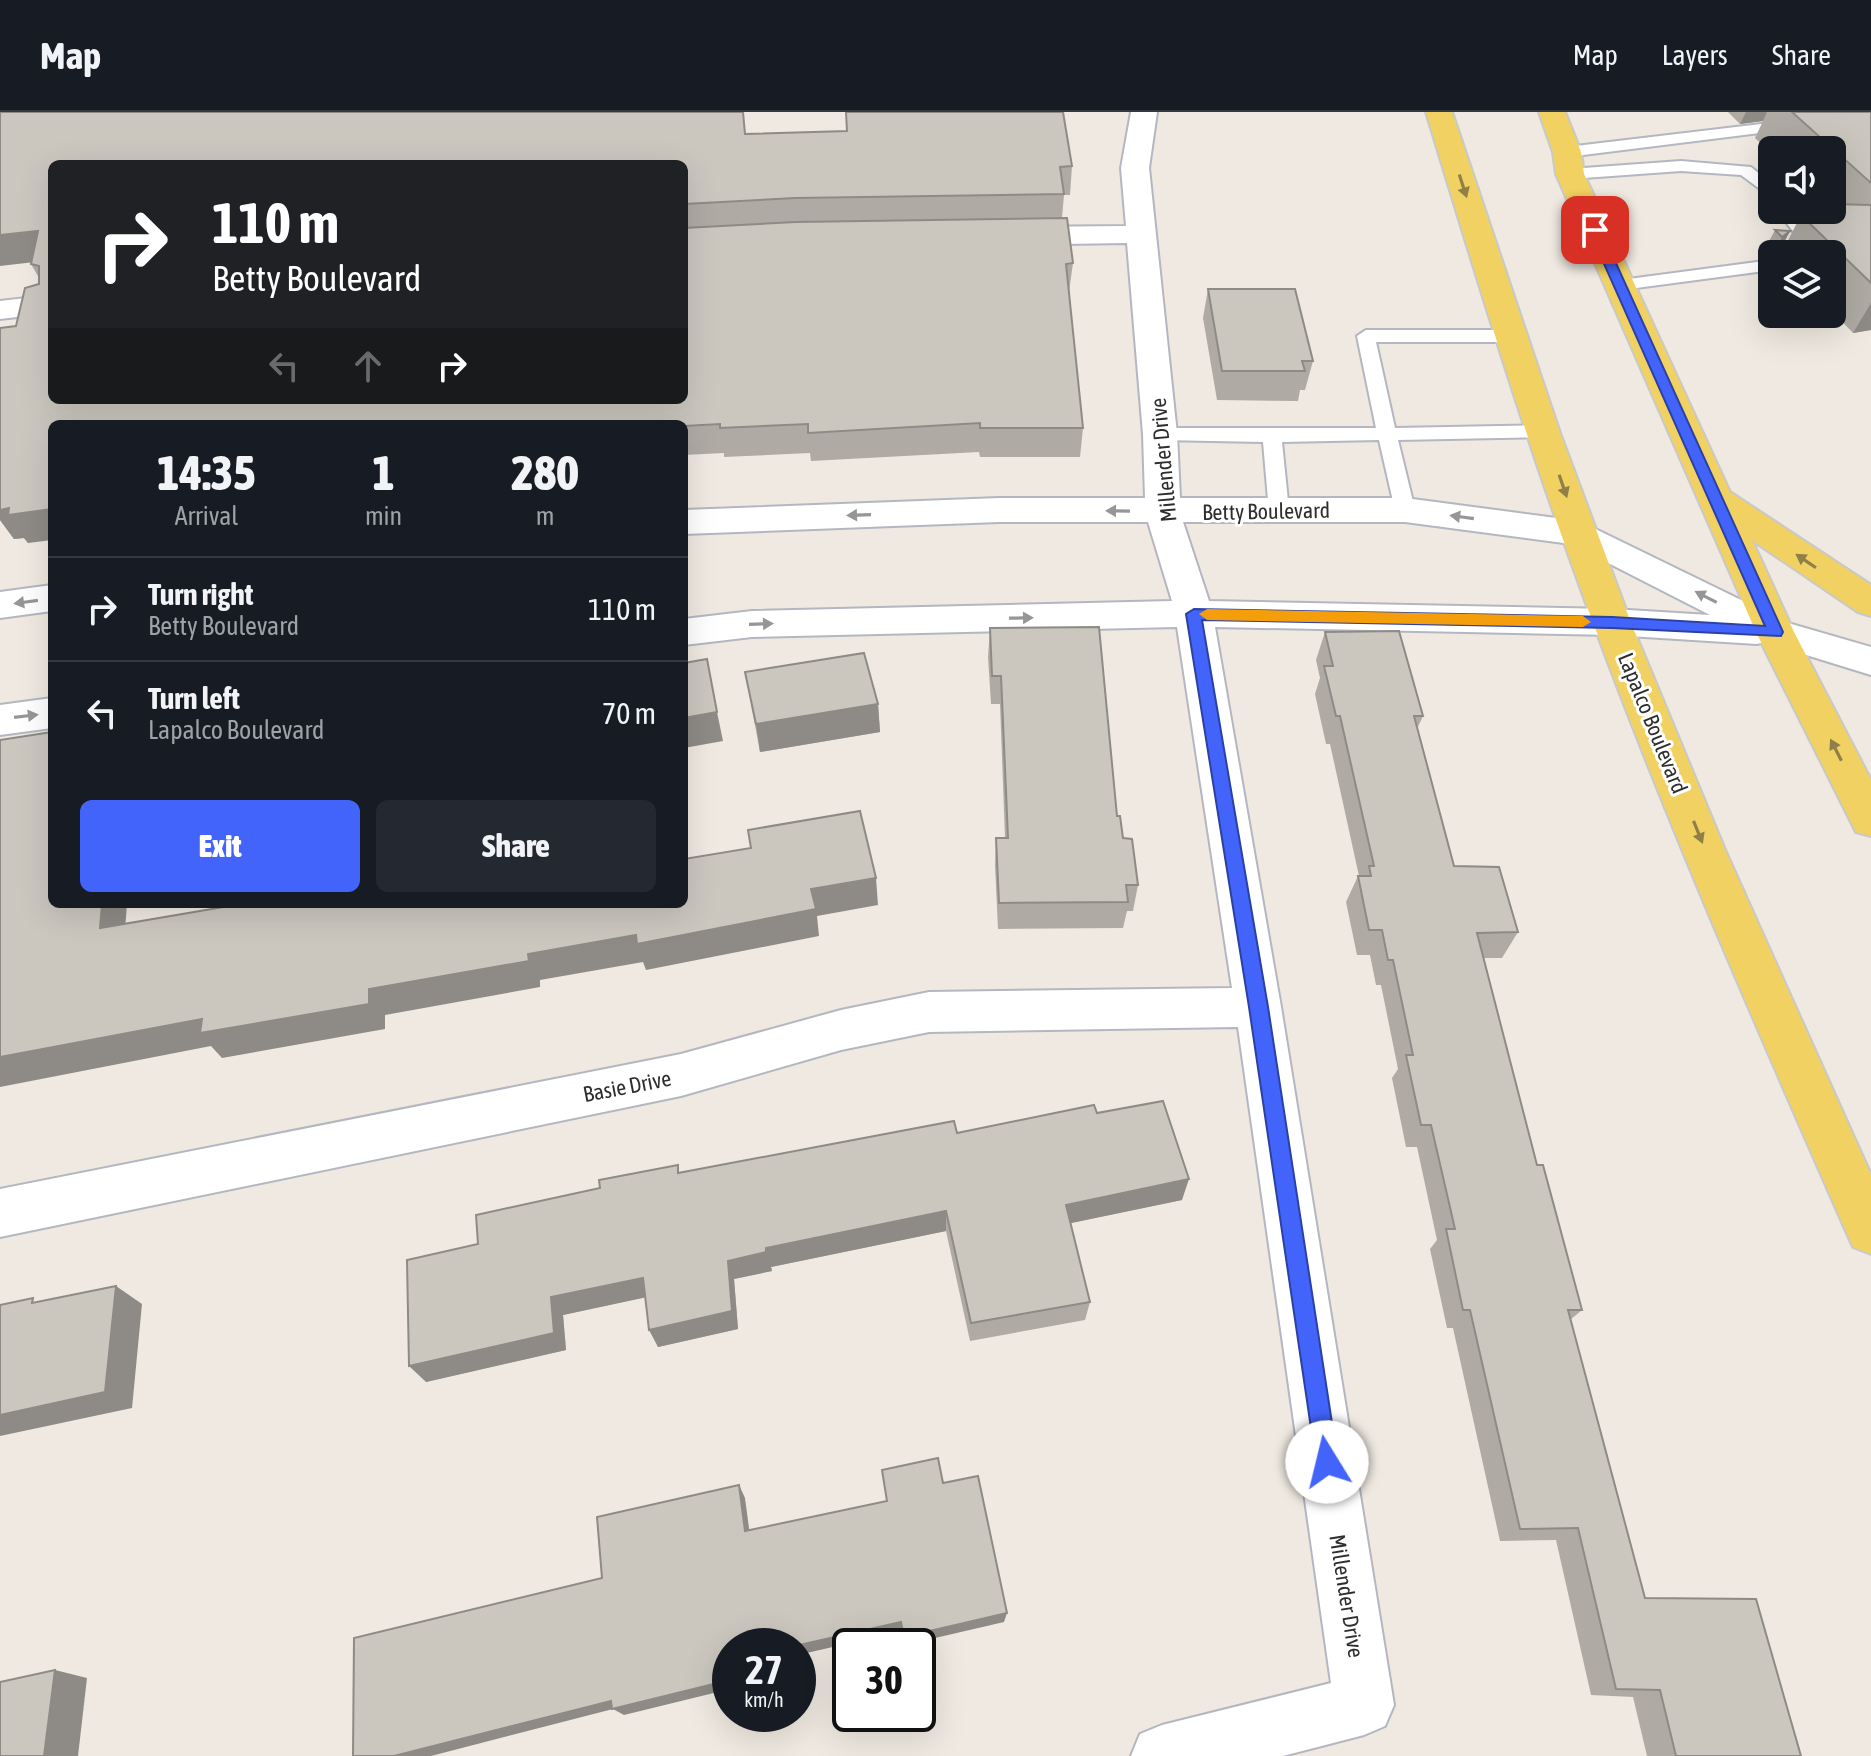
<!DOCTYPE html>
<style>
:root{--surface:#171b24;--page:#242831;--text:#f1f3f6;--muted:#9ea1a6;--line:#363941;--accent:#4264fb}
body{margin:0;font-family:"Asap Condensed",sans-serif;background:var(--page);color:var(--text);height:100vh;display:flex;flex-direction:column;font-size:30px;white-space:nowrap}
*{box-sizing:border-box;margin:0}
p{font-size:26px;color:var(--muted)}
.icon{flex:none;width:44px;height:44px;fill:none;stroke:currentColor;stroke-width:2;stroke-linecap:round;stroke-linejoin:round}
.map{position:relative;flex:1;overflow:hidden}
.panel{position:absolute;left:48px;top:308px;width:640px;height:488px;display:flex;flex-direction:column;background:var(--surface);border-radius:12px;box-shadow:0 8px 32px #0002}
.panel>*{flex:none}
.top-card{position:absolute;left:48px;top:48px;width:640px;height:244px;border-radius:12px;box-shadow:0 8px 32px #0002;background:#202124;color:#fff;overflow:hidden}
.controls{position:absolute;left:1758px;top:24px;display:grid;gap:16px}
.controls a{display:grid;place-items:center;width:88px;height:88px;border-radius:12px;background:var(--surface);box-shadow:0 8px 32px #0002;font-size:40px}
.speed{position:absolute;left:712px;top:1516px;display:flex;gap:16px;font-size:40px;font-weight:700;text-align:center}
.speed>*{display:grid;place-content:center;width:104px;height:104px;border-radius:50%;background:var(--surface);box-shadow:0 8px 32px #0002;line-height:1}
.speed small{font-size:20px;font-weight:400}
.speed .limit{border:4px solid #111;border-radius:12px;background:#fff;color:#111}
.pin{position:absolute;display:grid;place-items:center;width:68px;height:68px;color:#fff;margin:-34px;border-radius:16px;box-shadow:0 4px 12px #0006}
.me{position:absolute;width:88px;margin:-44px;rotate:351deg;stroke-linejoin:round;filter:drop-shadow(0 0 6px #0008)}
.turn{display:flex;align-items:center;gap:28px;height:168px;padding:0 32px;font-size:36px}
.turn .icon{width:104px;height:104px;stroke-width:2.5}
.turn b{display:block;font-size:56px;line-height:68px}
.lanes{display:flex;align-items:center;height:76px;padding:0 32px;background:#0003;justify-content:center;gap:40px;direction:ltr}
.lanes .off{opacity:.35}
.eta{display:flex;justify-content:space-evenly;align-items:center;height:136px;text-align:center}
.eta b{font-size:48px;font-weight:800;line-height:56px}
.cta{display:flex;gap:16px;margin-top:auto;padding:16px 32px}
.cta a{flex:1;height:92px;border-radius:12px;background:var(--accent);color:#fff;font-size:32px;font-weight:800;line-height:92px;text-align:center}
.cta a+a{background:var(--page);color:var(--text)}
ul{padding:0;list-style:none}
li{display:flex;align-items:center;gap:24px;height:104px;padding:0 32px;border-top:2px solid var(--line)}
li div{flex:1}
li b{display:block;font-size:30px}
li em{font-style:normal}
header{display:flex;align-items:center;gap:48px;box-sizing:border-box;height:112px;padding:0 40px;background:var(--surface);border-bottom:2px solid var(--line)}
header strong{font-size:38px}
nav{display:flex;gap:44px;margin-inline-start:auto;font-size:28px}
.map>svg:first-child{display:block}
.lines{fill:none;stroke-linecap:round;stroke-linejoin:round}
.service-casing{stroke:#b4b7c1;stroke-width:4}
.minor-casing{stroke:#b4b7c1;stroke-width:4}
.primary-casing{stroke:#c9c9c9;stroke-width:4}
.service{fill:#fff;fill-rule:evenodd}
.minor{fill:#fff;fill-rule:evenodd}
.primary{fill:#f2d163;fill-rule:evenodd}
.wall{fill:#afaba4;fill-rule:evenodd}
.shaded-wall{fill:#8e8b86}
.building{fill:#cbc7bf;stroke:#8e8b86;stroke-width:2}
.oneway{fill:#908048}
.oneway2{fill:#969696}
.route{fill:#4264fb;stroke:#2b41a3;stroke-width:2}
.slow{fill:#f59e0b}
.labels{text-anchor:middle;stroke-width:6;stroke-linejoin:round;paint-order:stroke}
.street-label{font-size:22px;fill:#2e2e2e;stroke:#fff}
</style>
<header>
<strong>Map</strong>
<nav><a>Map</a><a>Layers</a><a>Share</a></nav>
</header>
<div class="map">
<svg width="1871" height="1644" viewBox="0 0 1871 1644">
<rect width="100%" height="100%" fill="#efe9e1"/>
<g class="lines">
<defs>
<g id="service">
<path d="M1794,8l6,2v6l-233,29 -8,-5 8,-5z"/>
<path d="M1681,49l70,6 21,17v14l-31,-23 -60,-4 -111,8 -8,-5 8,-5z"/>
<path d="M1777,98h17l22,28c-7,9 -18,18 -30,15l-3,-4 14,-12z"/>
<path d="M1772,148v10l-151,20 -9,-5 9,-5z"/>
<path d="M1366,218h147l9,6 -9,6h-137l19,86 150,-3 10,6 -10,6 -147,3 17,70 -10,7 -10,-7 -16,-70 -97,2 7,69 -10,7 -10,-7 -6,-69 -103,-2 -10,-6 10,-6h216l-19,-92z"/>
</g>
<g id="minor">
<path d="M1131,0h26l-8,56 28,266 3,64h225l174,23 209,102 83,24v28l-107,-33 -7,2 -145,-9 -397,-8 66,380 113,698 -9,21 -21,9 -81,21h-152l9,-22 22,-9 169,-42 -93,-656 -309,5 -88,18 -160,46 -681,141v-48l681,-135 160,-44 88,-18 303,-4 -55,-361 -425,10 -68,8v-26l68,-8 420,-10 -24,-79h-149l-315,12v-24l315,-12h146l-2,-64 -16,-191 -119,2 -10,-3 -5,-6 5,-6 10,-3 118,-1 -5,-58zM1183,410h222l166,22 139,71 -98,-6 -403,-8z"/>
<path d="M52,183v18l-52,6v-18z"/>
<path d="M52,473v26l-52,7v-26z"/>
<path d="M52,586v30l-52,7v-30z"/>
</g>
<g id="primary">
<path d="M1426,0h26l108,321 71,190 95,229 145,323v79l-18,-7c-100,-227 -200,-455 -283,-688 -53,-147 -98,-297 -144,-447z"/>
<path d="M1539,0h26l16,40 3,22 146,318 141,93v31l-13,-4 -106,-72 42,92 77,148v56l-15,-4 -100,-200 -200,-458 -3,-22z"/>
</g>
</defs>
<use href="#service" class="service-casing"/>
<use href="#minor" class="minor-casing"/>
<use href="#primary" class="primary-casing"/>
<use href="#service" class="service"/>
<use href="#minor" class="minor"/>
<use href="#primary" class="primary"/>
</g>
<g class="wall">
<path d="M0,0l745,22 327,32 -2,29h-6l-2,23 11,45 -4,29 14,136 -3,29h-100l-1,-5 -168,9 -1,-8 -86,4v-4l-40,2v-31h-632l-24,119 -4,-5 -10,1 -14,-19v-192l16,-2 23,-42v-6l-8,-14zM52,52h632v236h-632z"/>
<path d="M1728,0h143v218l-18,3 -21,-22v-57h-51l20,-39h19l12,-5v-60h-60v4l-17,-16 8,-17 -23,3z"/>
<path d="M1775,118l15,1 -8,15 -7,6 -8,-7z"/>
<path d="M1208,177l105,72 -8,29h-5l-2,11 -81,-1 -14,-82z"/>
<path d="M990,516l127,188 21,69 -5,26h-6l-4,17 -125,1 -3,-64 1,-27h9l-5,-134h-9l-3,-47z"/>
<path d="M1325,520l98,84 -6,13 37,137 64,66 -16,26h-18l53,207 45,145 -12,10 75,278 156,158h-154l-14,-59 -42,-2 -35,-155 -56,1 -47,-213h-6l-17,-79 7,-9 -20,-93h-11l-14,-69 6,-9 -17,-84h-5l-6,-30h-13l-11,-53 12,-26h1l-29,-132h-4l-11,-50 5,-16 -4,-18z"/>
<path d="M745,560l133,32 2,28 -120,20z"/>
<path d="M1097,1001l85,87 -112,23 20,79 -5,18 -115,21 -24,-110 -175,36 1,4 -38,8 4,50 -80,18 -13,-50 -82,18 3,35 -140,32 52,-138 122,-56 80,-15z"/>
</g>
<g class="shaded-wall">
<path d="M1746,0h21l-4,9 -23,3z"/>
<path d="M38,119l14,29 -52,6v-31z"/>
<path d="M1790,119l-8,15 -7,6 7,-15z"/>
<path d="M1871,191v27l-18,3z"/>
<path d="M0,374l52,23v31l-24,3 -4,-5 -10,1 -14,-19z"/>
<path d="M878,592l2,28 -120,20 -4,-28z"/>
<path d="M717,600l6,29 -39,7v-30z"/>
<path d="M876,766l2,27 -61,11 2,20 -173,34 -3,-8 -103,18v7l-155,28v14l-163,29 -11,-12 -211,41v-30l202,-38 167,-30 442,-100z"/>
<path d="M102,792h25l-4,51 -23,-27z"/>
<path d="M1189,1067l-7,21 -120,25 4,-20z"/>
<path d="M946,1099v20l-175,36 1,4 -38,8 4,50 -80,18 -9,-17 79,-69 38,-13z"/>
<path d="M643,1166l9,18 -89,19 3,35 -140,32 -17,-16 142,-69z"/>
<path d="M116,1174l26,18 -10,104 -132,28v-21z"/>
<path d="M739,1373l6,13 6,45 -6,-12z"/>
<path d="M1007,1501l-3,9 -99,23 -1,-8z"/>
<path d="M901,1510l1,9 -104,24v-9h-3z"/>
<path d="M55,1558l32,8 -9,78h-34z"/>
<path d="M730,1568v9l-106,26 -11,-6 -182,47h-37l217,-55z"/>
</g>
<g class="building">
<path d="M0,0h743l2,22 102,-3 -1,-19h217l9,54 -12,1 4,27 -269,4 -111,6v-40h-632v236h632v-172l112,-6 271,-4 6,45 -7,1 17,164h-103v-5l-172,10v-9l-88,4v-4l-36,2v-2h-632v85l-44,6 1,-7 -9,2v-182l16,-2 9,-38 14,-4v-18l-8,-2 7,-33 -38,4z"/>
<path d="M1792,0h79v71z"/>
<path d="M1833,92l38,1v78l-70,-68h19l6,-5h6v-5z"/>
<path d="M1775,118l15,1 -8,6z"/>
<path d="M1208,177h87l18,72h-11l3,10h-83z"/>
<path d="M1099,515l18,189h3l3,22 9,1 6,46h-12l2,17 -129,1 -3,-65h12l-7,-162h-9l-2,-48z"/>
<path d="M1399,519l24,85h-9l40,150 45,1 19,65 -41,1 60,232h6l39,145h-14l77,288 111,1 45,157h-125l-16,-66 -44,-1 -38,-161 -58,1 -50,-219h-7l-17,-81h9l-24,-104h-10l-15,-70h7l-20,-95h-5l-6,-30h-13l-11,-54h13l-2,-10h5l-34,-150h-4l-12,-50h9l-8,-34z"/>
<path d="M864,541l14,51 -122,20 -11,-52z"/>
<path d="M707,547l10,53 -33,6v-55z"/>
<path d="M52,620v172h50l-2,24 141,-24h443v-45l67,-11 -3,-18 112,-19 16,67 -65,11 5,20 -179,35 -1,-9 -108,19 1,7 -160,28v15l-169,29 2,-14 -202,38v-317z"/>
<path d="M1163,989l26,78 -123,26 24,97 -119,21 -25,-112 -180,37v4l-38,9 4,50 -83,19 -6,-52 -92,19 3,36 -145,33 -2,-106 71,-16 -2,-29 124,-27 -1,-8 79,-15v8l276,-52 3,12 137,-28 3,8z"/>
<path d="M116,1174l-11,106 -105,23v-110l33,-7 -1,5z"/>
<path d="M938,1346l5,25 35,-7 29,137 -103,24 -3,-15 -106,24h-65v34l-118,29 -1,-8 -217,55h-41l1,-118 248,-60 -5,-61 142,-32 6,46 142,-30 -5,-31z"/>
<path d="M55,1558l-11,86h-44v-74z"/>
</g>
<defs><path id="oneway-solid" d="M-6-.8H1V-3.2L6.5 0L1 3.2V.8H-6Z" transform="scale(2)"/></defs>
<g class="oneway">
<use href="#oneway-solid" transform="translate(1463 74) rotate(72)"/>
<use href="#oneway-solid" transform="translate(1563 374) rotate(71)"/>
<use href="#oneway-solid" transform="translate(1806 449) rotate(-146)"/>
<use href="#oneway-solid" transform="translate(1836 638) rotate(-117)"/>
<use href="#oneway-solid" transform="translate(1698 720) rotate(68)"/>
</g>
<g class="oneway2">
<use href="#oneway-solid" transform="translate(1118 399) rotate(-179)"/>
<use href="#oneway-solid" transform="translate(859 403) rotate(178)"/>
<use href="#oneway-solid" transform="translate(1462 405) rotate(-172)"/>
<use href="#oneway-solid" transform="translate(1706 485) rotate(-153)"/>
<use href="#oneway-solid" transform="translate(26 490) rotate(172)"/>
<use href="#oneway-solid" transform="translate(1021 506) rotate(-1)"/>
<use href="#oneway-solid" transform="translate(761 512) rotate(-2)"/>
<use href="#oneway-solid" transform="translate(26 604) rotate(-7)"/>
</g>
<path class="route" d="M1595,114l6,4 182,402 -2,4 -169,-8 -410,-8 66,387 70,455 -3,8 -8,4 -8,-4 -3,-8 -67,-455 -63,-393 8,-5 418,8 153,9 -176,-396z"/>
<path class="slow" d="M1207,497l376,7 8,6 -8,5 -376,-7 -8,-6z"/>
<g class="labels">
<g class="street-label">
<text transform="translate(1163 348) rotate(-95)" y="8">Millender Drive</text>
<text transform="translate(1266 399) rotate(-1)" y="8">Betty Boulevard</text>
<text transform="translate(1653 611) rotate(68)" y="8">Lapalco Boulevard</text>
<text transform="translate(627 974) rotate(-11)" y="8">Basie Drive</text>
<text transform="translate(1347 1484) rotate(81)" y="8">Millender Drive</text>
</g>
</g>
</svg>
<div class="controls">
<a><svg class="icon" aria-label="sound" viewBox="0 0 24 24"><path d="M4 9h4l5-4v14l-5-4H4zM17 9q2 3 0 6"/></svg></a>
<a><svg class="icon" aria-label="layers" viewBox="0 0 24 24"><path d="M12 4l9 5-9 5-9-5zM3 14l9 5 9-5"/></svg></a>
</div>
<div class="speed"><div>27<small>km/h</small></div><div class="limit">30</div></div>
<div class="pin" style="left:1595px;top:118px;background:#d93025"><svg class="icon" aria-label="arrive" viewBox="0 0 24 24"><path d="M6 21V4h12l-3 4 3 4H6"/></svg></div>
<svg class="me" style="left:1327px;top:1350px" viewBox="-20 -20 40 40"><circle r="19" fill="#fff"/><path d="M0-13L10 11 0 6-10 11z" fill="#4264fb"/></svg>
<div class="top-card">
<div class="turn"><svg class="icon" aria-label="right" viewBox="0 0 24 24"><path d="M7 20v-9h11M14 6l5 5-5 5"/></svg><div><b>110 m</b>Betty Boulevard</div></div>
<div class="lanes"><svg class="icon off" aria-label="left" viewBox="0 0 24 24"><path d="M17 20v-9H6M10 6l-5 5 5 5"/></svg><svg class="icon off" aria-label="ahead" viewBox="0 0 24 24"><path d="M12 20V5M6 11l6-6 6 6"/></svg><svg class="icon" aria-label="right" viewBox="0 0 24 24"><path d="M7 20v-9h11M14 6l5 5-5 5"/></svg></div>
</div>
<section class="panel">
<div class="eta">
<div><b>14:35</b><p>Arrival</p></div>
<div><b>1</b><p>min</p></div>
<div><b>280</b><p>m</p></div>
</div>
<ul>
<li><svg class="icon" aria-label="right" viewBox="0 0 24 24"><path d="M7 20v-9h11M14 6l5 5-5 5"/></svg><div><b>Turn right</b><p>Betty Boulevard</p></div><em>110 m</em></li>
<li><svg class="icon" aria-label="left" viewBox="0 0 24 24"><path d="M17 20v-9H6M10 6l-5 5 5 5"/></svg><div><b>Turn left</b><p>Lapalco Boulevard</p></div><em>70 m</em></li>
</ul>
<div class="cta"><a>Exit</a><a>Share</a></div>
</section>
</div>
